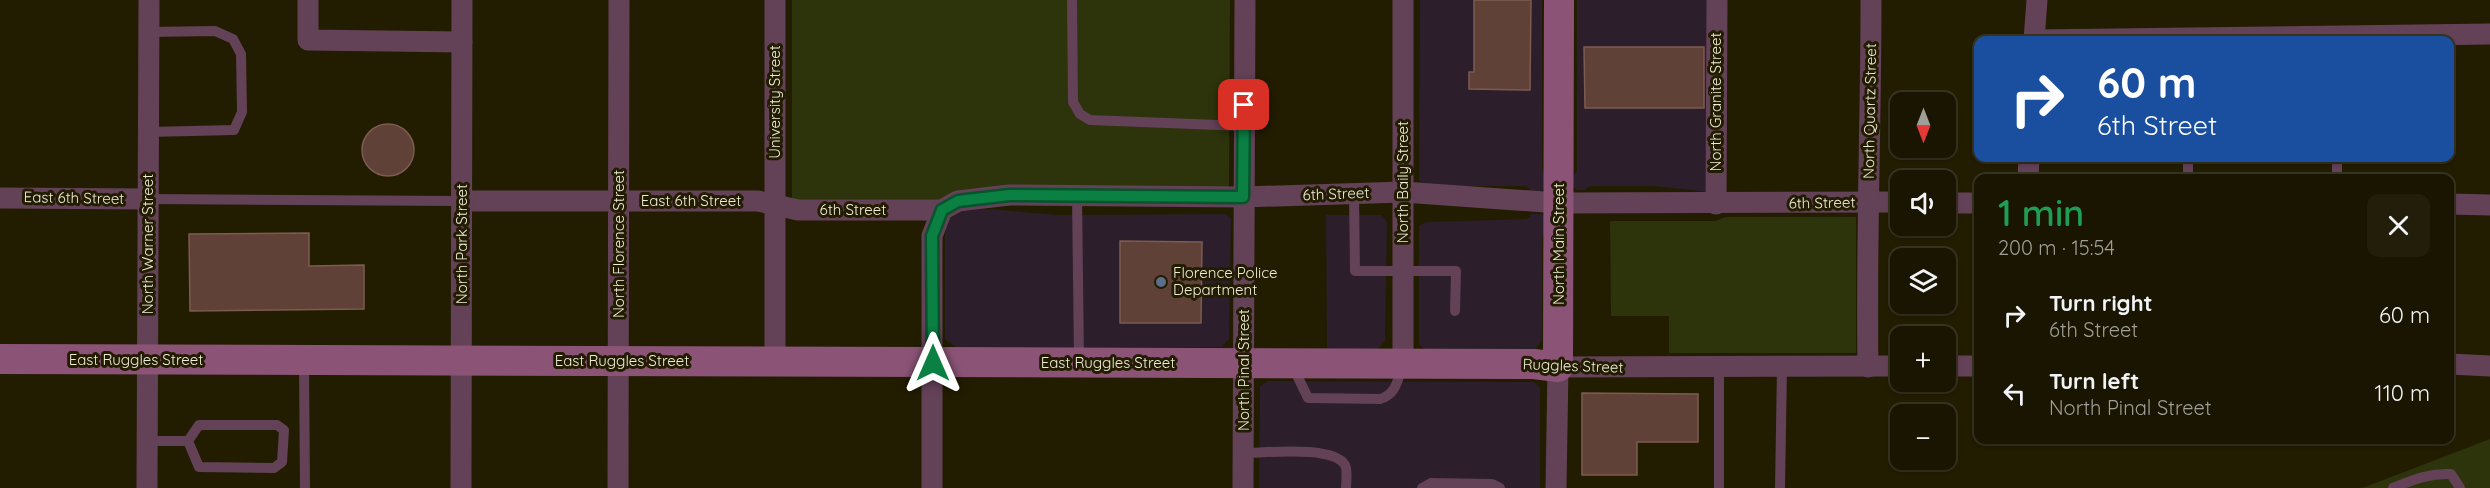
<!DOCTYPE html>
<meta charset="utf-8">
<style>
:root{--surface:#1a1500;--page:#231e0a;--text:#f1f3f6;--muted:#9f9f99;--line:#383422}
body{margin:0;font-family:Quicksand,sans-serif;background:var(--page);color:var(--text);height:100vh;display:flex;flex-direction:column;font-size:22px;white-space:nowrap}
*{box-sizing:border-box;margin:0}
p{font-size:20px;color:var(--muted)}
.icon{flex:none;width:33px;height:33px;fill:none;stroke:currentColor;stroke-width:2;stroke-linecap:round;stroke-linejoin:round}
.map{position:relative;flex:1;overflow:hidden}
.side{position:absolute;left:1974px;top:174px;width:480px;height:270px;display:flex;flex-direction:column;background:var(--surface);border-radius:12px;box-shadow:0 2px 4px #0004,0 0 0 2px var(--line)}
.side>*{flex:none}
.top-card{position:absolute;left:1974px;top:36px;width:480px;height:126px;border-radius:12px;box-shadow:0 2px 4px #0004,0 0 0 2px var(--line);background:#1a4fa0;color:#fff;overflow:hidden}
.needle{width:39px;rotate:180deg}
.buttons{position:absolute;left:1890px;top:92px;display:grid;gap:12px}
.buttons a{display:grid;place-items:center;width:66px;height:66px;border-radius:12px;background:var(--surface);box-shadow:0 2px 4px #0004,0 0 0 2px var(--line);font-size:30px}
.pin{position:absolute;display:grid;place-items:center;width:51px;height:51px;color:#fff;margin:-26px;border-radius:12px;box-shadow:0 3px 9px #0006}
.me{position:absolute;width:66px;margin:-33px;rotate:0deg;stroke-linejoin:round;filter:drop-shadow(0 0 4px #0008)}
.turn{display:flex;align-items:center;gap:21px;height:126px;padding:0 24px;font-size:27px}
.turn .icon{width:78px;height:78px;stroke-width:2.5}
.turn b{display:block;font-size:42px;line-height:51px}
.round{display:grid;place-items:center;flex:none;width:63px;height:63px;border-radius:12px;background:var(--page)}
.head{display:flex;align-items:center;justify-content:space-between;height:102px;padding:0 24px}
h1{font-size:36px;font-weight:600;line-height:45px;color:#1e9e55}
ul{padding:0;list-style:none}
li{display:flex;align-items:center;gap:18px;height:78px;padding:0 24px}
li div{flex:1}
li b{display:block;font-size:22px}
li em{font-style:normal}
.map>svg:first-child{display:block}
.commercial{fill:#2c1e2a}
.green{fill:#2d330b}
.building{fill:#604137;stroke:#7c5b51;stroke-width:1.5}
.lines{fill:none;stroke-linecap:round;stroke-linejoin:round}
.lane{stroke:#634156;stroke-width:10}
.street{stroke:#634156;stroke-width:21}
.secondary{stroke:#8b5477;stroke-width:30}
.route-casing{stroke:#07532c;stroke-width:15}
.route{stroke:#0b8043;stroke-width:10}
.service-dot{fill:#5c6f8a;stroke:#221c00;stroke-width:2}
.labels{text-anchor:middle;stroke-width:6;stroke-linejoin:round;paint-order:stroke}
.street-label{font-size:15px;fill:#efecdb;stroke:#221c00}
.poi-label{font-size:15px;fill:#efecdb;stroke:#221c00;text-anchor:start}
</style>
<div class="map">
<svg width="2490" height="488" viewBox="0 0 2490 488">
<rect width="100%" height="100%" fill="#221c00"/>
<g class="commercial">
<path d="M1420,0h122v171l5,5 -1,10 -5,5h-9l-6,-5h-100l-7,-6z"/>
<path d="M1577,0h134l-2,192 -56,-6h-63l-5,4h-8l-5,-4v-9l5,-6z"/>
<path d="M990,209l67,6 169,-1 5,4 -2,121 -7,8h-266l-11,-8v-105l3,-14 12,-9z"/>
<path d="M1532,214h10l5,4 -1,12 -4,7v103l-7,10 -111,-1 -5,-5v-118l7,-4 101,-3z"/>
<path d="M1326,215h56l5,7 -2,119 -7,8h-51z"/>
<path d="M1268,381l266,1 6,6v100h-281l1,-102z"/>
</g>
<g class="green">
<path d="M792,0h438l-1,185 -6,8 -431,11z"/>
<path d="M1726,217h130v136h-187v-37h-58l-1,-95h105z"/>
<path d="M2490,439v49h-131l6,-1z"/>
</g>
<g class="building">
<path d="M1474,0h57l-1,90 -61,-1v-17h5z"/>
<path d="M1584,47h120v61h-119z"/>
<circle cx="388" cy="150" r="26"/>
<path d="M309,233v33l55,-1v44l-174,2 -1,-77z"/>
<path d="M1120,241l82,1 -1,81h-81z"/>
<path d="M1582,393l116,1v48h-61v33h-55z"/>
</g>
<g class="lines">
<g class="lane">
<path d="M1072,0l1,102 7,12 10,6 154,6"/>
<path d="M148,132l86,-2 8,-18 -1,-58 -8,-15 -18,-8 -66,1"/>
<path d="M2188,158v20"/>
<path d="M2337,158v20"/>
<path d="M1354,194l1,77h101l-1,40"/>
<path d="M1077,196l2,164"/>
<path d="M148,199l314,2"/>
<path d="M304,362l1,126"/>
<path d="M1293,367l15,31 72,1c16,-5 17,-17 22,-32"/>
<path d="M147,441h41l11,-16h78l7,5 -2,32 -8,6 -75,-1 -11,-26"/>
<path d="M1243,453c22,0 90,-8 102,12 3,6 1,16 1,23"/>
<path d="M1422,488l9,-5 61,1 8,4"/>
<path d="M1719,488v-121"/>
<path d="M1780,488l2,-121"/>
<path d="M2393,488c20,-8 36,-15 58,-14l9,14"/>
</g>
<g class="street">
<path d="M308,0v40l154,2"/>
<path d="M775,0v362"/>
<path d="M2034,40l456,-6"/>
<path d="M2034,40l3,-40"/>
<path d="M2028,178l1,-20"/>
<path d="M0,198l148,1"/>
<path d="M462,201h296l40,9h144l16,-9 51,-6 234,2 160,-5 156,11 341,-1"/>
<path d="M1946,203h32"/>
<path d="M1716,204l1,-204"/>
<path d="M2450,204l40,1"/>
<path d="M2450,364l40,2"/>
<path d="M1403,365v-365"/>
<path d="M1946,366h32"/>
<path d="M1868,367c-2,-123 3,-245 3,-367"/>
<path d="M147,488l2,-488"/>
<path d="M461,488l1,-488"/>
<path d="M618,488l1,-488"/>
<path d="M932,488v-252l10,-26"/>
<path d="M1243,488l2,-488"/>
<path d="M1556,488l2,-121 342,-1"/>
</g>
<path class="secondary" d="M0,359l1534,5 24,3 1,-367"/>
</g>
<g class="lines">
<defs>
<path id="route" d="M933,363l-1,-127 10,-26 16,-9 51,-6 234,2 1,-92"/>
</defs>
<use href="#route" class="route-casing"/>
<use href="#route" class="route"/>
</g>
<circle class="service-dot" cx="1161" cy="282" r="6"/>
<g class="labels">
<g class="street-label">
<text transform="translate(775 102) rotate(-90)" y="5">University Street</text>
<text transform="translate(1716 102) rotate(-90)" y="5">North Granite Street</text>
<text transform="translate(1870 111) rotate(-89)" y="5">North Quartz Street</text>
<text transform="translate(1403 182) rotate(-90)" y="5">North Baily Street</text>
<text transform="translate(1336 194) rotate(-2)" y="5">6th Street</text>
<text transform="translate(74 198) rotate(1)" y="5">East 6th Street</text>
<text x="691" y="206">East 6th Street</text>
<text transform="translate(1822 203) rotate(-1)" y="5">6th Street</text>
<text x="853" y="215">6th Street</text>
<text transform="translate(148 244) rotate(-90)" y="5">North Warner Street</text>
<text transform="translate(462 244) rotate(-90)" y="5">North Park Street</text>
<text transform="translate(619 244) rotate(-90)" y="5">North Florence Street</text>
<text transform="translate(1559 244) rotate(-90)" y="5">North Main Street</text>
<text x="136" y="365">East Ruggles Street</text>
<text x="622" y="366">East Ruggles Street</text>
<text x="1108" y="368">East Ruggles Street</text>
<text transform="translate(1573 366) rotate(2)" y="5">Ruggles Street</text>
<text transform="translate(1244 370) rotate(-90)" y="5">North Pinal Street</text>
</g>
<g class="poi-label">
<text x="1173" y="278">Florence Police<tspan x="1173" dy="17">Department</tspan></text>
</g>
</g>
</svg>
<div class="buttons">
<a><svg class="needle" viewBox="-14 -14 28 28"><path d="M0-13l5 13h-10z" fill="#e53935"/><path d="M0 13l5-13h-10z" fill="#9f9f99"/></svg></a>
<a><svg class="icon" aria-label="sound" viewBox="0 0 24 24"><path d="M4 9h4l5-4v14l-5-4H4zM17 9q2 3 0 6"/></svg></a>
<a><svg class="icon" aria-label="layers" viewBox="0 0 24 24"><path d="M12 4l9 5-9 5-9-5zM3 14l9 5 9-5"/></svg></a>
<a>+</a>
<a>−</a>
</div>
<div class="pin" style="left:1244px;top:105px;background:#d93025"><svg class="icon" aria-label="arrive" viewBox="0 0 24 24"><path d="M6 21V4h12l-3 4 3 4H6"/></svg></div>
<svg class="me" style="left:933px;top:363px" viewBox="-20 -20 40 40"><path d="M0-17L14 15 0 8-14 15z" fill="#0b8043" stroke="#fff" stroke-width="4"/></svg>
<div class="top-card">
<div class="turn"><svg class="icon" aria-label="right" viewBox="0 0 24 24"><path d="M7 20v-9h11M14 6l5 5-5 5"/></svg><div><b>60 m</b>6th Street</div></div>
</div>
<section class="side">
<div class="head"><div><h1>1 min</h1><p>200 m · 15:54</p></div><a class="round"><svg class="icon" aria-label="close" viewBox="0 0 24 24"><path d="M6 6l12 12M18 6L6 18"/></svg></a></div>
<ul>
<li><svg class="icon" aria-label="right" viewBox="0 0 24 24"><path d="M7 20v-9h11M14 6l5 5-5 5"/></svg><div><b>Turn right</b><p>6th Street</p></div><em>60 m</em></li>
<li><svg class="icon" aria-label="left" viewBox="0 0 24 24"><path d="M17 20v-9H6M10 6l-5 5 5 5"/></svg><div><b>Turn left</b><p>North Pinal Street</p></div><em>110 m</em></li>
</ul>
</section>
</div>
